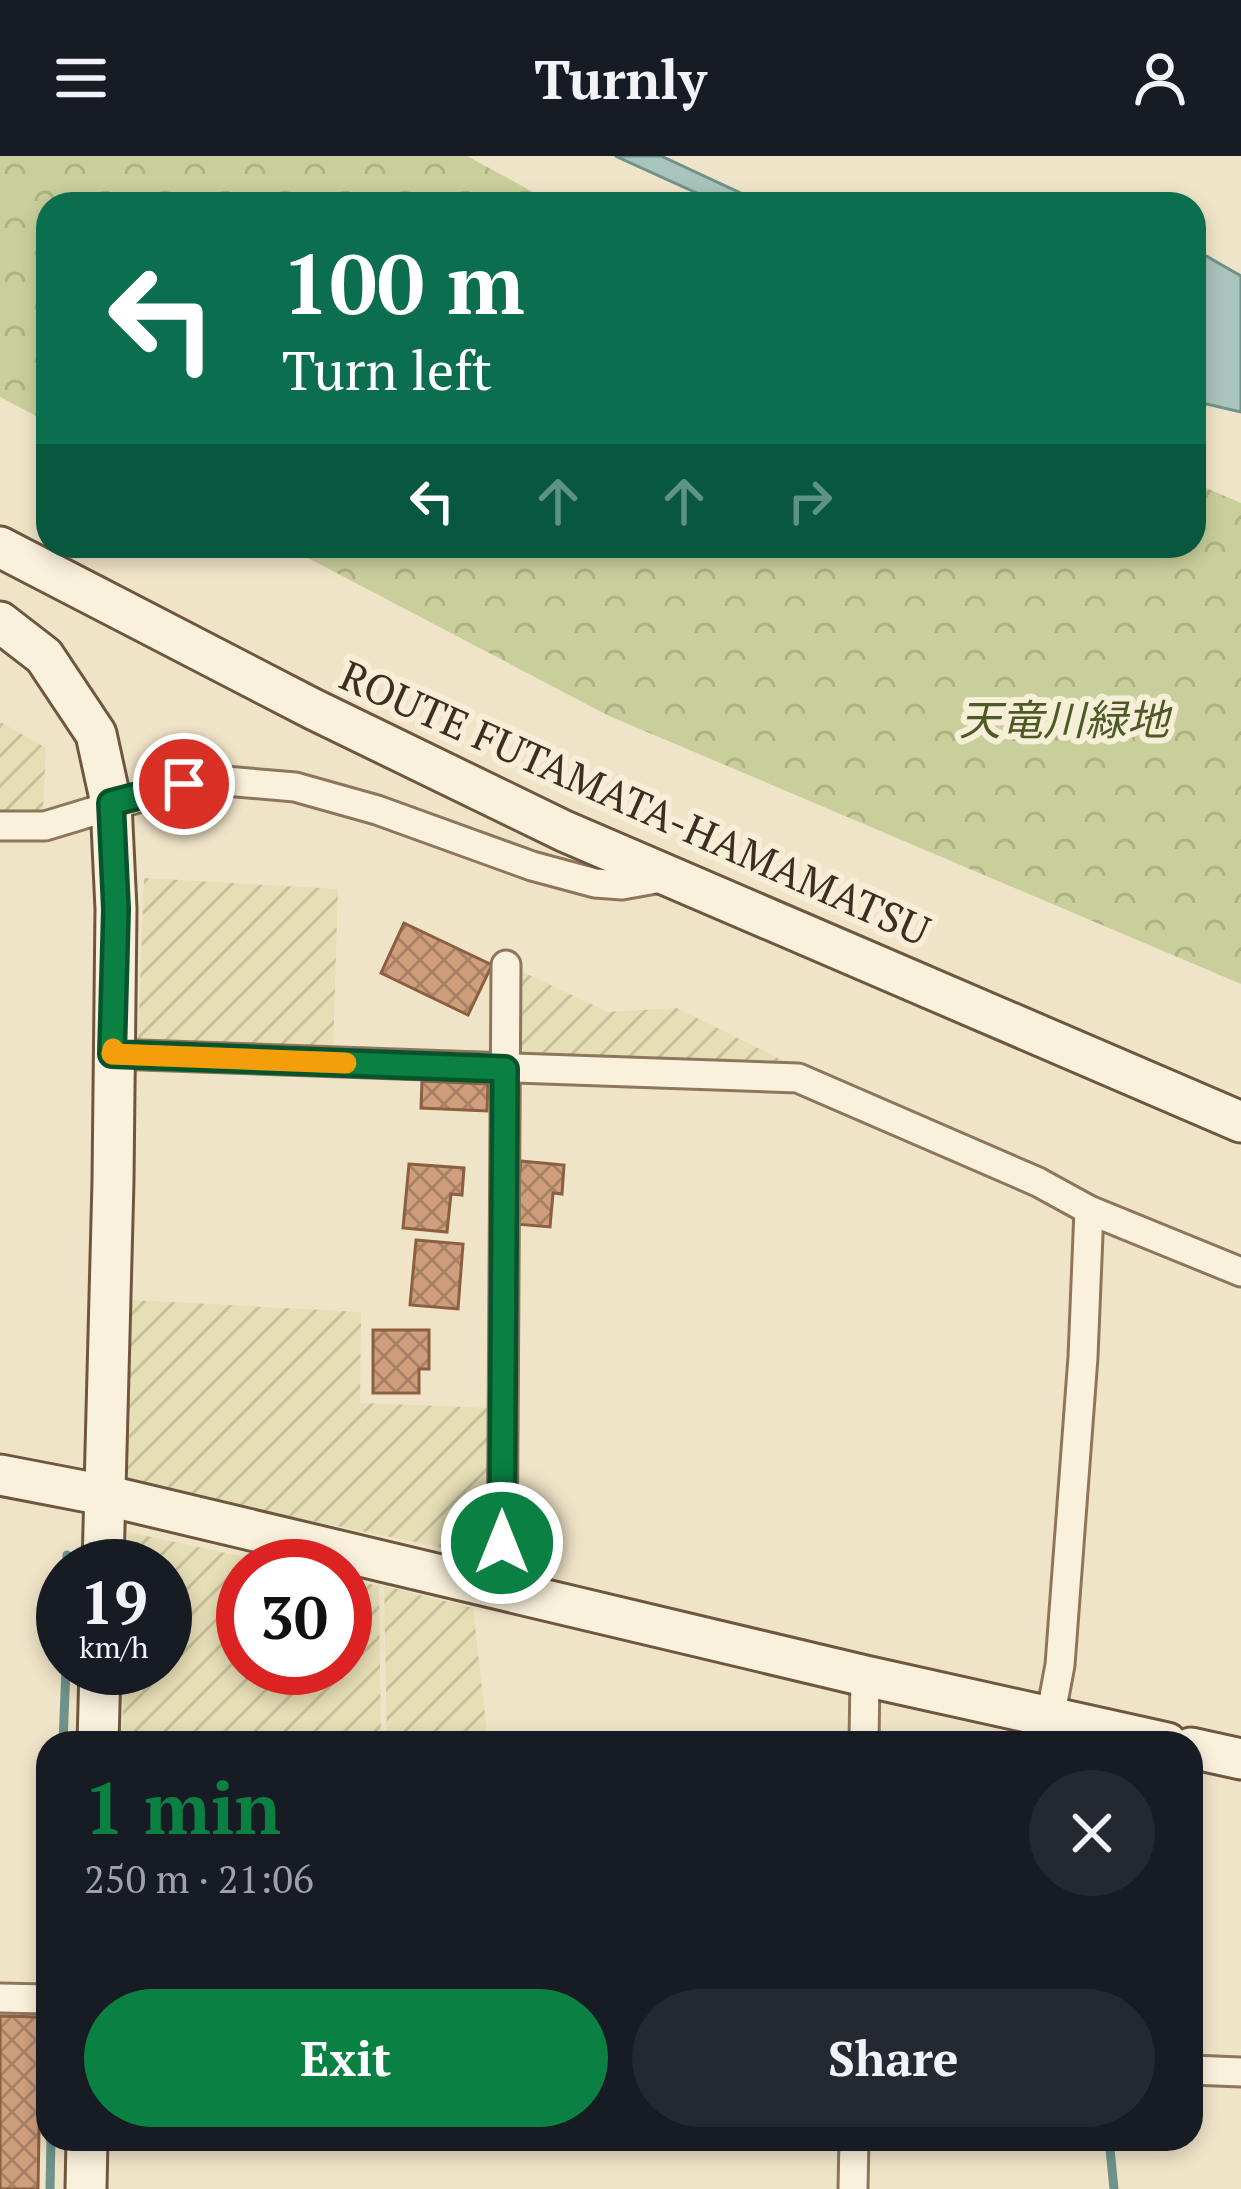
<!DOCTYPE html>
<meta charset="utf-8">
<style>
:root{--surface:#171b24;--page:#242831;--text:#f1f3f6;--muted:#9ea1a6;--accent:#0b8043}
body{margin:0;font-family:"PT Serif","Noto Sans JP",serif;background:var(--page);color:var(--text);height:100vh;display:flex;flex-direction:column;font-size:45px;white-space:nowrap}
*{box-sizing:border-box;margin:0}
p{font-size:39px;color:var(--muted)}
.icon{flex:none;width:66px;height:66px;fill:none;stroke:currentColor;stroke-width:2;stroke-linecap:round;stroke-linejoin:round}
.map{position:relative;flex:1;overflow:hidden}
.drawer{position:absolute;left:36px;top:1575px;width:1167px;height:420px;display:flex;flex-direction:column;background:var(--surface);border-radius:36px;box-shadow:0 6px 18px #0003}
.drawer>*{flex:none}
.hud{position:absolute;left:36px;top:36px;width:1170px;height:366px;border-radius:36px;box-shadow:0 6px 18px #0003;background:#0b6e4f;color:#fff;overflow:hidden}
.speed{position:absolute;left:36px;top:1383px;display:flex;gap:24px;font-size:60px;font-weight:700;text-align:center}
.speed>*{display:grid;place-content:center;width:156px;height:156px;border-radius:50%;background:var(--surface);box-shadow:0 6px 18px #0003;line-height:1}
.speed small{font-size:30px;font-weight:400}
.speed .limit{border:18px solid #d22;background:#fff;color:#111}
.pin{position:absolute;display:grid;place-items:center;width:102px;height:102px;color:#fff;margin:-51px;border:6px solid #fff;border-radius:50%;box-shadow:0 3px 12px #0007}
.me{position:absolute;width:132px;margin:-66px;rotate:0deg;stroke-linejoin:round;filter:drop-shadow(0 0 9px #0008)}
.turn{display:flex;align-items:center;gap:42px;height:252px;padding:0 48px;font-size:54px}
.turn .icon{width:156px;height:156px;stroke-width:2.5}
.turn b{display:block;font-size:84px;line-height:102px}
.lanes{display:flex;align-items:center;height:114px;padding:0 48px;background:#0003;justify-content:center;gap:60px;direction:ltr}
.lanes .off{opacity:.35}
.round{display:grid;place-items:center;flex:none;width:126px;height:126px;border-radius:63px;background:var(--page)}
.head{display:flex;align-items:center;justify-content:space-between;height:204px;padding:0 48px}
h1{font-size:72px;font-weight:700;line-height:90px;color:var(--accent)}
.action{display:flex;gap:24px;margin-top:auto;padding:24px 48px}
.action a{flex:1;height:138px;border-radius:72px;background:var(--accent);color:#fff;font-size:48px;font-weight:700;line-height:138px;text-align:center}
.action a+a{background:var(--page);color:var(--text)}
header{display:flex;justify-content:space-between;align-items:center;height:156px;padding:0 48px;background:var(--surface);font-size:54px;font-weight:700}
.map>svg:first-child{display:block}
.farmland{fill:url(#farmland-furrows)}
.forest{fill:url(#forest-crowns)}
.water{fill:#a9c4bc;stroke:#6f938a;stroke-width:3}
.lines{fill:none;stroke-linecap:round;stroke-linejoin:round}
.stream{stroke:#6f938a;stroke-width:9}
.building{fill:url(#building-cross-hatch);stroke:#8d5f41;stroke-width:3}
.street-casing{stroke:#8d765c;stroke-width:33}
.secondary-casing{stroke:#6f573f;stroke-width:45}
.street{stroke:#faf1dc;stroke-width:27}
.secondary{stroke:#faf1dc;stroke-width:39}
.route-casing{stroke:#07532c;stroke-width:30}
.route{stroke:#0b8043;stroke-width:21}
.slow{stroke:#f59e0b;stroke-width:21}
.labels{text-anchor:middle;stroke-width:12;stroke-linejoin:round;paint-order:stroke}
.park-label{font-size:42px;font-style:italic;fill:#4d5a26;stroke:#f7eed8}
.street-label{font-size:42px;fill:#3d2e20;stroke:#f7eed8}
</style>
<header><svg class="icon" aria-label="menu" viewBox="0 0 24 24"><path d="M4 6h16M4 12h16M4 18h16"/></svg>Turnly<svg class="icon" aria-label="person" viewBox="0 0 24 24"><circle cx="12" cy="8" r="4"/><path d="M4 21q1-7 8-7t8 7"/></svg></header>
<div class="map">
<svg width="1241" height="2033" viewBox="0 0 1241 2033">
<defs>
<pattern id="farmland-furrows" width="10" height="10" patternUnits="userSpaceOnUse" patternTransform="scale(3)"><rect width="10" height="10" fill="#e6deb5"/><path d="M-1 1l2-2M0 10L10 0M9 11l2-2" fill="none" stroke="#c6bf9b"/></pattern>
<pattern id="forest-crowns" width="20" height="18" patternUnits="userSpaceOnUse" patternTransform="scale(3)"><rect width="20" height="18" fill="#c9cf9b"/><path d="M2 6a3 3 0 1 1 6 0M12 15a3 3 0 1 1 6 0" fill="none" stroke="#aeb285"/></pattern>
<pattern id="building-cross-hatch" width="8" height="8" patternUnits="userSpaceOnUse" patternTransform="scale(3)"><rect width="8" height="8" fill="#cf9f7d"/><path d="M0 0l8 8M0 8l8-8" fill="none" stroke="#a98266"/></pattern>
</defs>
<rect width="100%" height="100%" fill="#f0e4c8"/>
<g class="farmland">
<path d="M0,566l46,26 -3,62 -11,5 -32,-1z"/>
<path d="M144,722l194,11 -5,161 -195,-8z"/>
<path d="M512,811l96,45 69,-4 109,54 -276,-8z"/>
<path d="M131,1144l230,12 -1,91 130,5 1,140 -8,8 -357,-73z"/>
<path d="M128,1376l158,34h-43v102h102v-89l34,7 2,157h-259l2,-75h41v-102h-38z"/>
<path d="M384,1430l89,22 15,135h-101z"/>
</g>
<g class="forest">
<path d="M0,0h467l88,48h-507v218l-48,-25z"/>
<path d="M1194,327l47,20v481l-634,-269 -322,-169h909z"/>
</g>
<g class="water">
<path d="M615,0h46l103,48h-43z"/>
<path d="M1194,93l47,27v136l-47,-11z"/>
</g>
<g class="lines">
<g class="stream">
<path d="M66,1410l1,-11"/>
<path d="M63,1587l3,-75"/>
<path d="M1109,1983l5,50"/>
<path d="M50,2033l1,-50"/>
</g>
</g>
<g class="building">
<path d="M404,767l88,42 -24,50 -87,-42z"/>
<path d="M422,925l66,3 -1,27 -66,-3z"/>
<path d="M521,1005l43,4 -2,29 -9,-1 -3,34 -35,-3z"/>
<path d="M409,1008l55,4 -2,27 -11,-1 -4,38 -44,-4z"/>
<path d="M416,1084l47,4 -5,65 -48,-4z"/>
<path d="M373,1174h56v39h-10v24h-46z"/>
<path d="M0,1860l41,1 -3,172h-38z"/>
</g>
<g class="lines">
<defs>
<g id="street">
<path d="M0,670h45l139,-42 41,-3 70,6 82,23 155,56 63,17 27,2 45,-8"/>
<path d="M112,898l686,24 240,104 51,28 152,62"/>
<path d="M502,1435l4,-626"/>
<path d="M864,1587l1,-67"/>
<path d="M1054,1587l-4,-25 10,-53 23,-308 6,-147"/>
<path d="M0,1842l48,1"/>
<path d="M1191,1914l50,2"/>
<path d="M853,2033l1,-50"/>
</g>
<g id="secondary">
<path d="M0,391l313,162 251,122 677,291"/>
<path d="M0,466l44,34 52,78 15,69 5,106 -3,272 -10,385"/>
<path d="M0,1319l104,20 761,181 302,67"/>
<path d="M98,1587l2,-75"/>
<path d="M1191,1592l50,11"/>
<path d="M86,2033l1,-50"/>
</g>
</defs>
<use href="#street" class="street-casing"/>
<use href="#secondary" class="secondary-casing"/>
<use href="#street" class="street"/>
<use href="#secondary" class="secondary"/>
</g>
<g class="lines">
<defs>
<path id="route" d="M184,628l-73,19 5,106 -4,145 393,15 -3,474"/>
</defs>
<use href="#route" class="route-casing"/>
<use href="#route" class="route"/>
<path class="slow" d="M113,893l-1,5 234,9"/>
</g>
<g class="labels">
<g class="park-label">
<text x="1064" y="579">天竜川緑地</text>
</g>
<g class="street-label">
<text transform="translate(635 647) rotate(24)" y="15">ROUTE FUTAMATA-HAMAMATSU</text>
</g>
</g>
</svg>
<div class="speed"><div>19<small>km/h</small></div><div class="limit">30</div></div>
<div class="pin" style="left:184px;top:628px;background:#d93025"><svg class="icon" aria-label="arrive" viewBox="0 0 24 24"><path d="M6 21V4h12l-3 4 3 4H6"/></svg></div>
<svg class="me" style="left:502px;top:1387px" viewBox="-20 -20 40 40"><circle r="17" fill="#0b8043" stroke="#fff" stroke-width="3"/><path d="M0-11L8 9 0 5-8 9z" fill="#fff"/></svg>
<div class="hud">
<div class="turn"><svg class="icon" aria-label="left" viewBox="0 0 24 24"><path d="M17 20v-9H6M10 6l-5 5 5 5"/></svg><div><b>100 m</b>Turn left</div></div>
<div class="lanes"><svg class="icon" aria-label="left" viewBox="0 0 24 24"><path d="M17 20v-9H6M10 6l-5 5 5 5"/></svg><svg class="icon off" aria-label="ahead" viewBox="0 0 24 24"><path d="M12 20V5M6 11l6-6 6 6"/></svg><svg class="icon off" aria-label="ahead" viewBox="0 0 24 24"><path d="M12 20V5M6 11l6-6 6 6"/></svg><svg class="icon off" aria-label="right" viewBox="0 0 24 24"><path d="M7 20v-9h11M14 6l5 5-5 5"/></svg></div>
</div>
<section class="drawer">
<div class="head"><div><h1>1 min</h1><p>250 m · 21:06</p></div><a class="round"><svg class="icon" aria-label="close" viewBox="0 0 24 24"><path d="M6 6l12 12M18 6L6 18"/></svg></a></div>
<div class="action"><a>Exit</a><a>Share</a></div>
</section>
</div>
